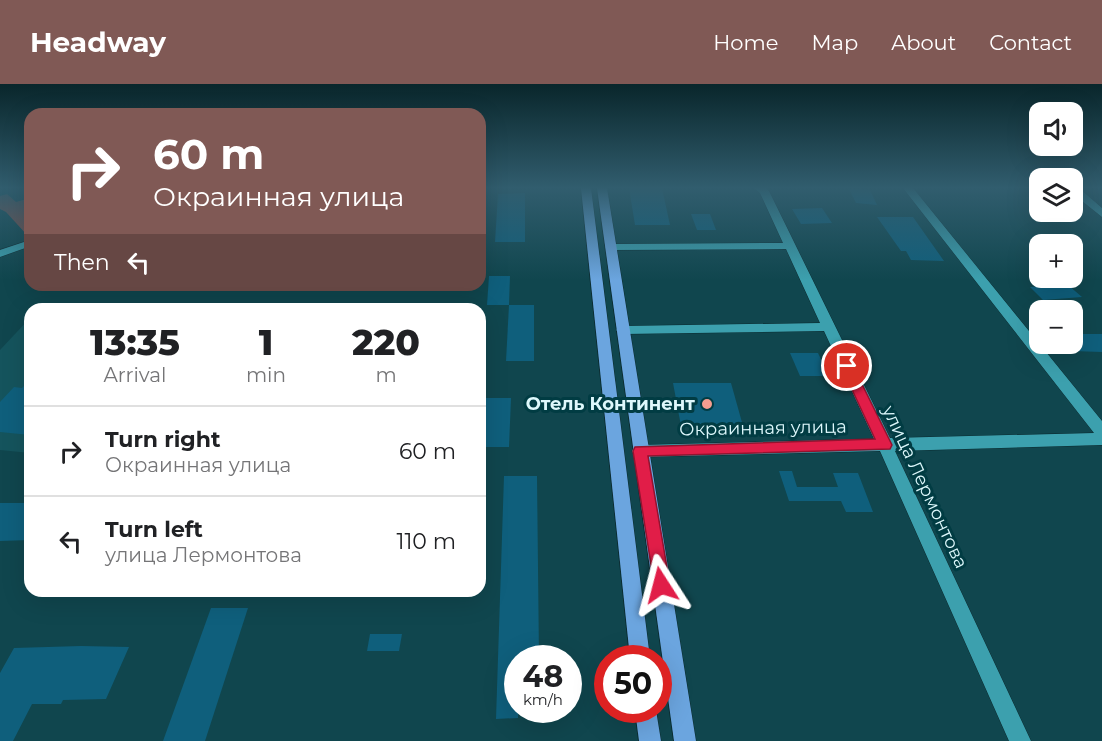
<!DOCTYPE html>
<meta charset="utf-8">
<style>
:root{--surface:#fff;--page:#f2f2f2;--text:#202124;--muted:#757577;--line:#e0e0e0;--accent:#805955}
body{margin:0;font-family:Montserrat,sans-serif;background:var(--page);color:var(--text);height:100vh;display:flex;flex-direction:column;font-size:22px;white-space:nowrap}
*{box-sizing:border-box;margin:0}
p{font-size:20px;color:var(--muted)}
.icon{flex:none;width:33px;height:33px;fill:none;stroke:currentColor;stroke-width:2;stroke-linecap:round;stroke-linejoin:round}
.map{position:relative;flex:1;overflow:hidden}
.side{position:absolute;left:24px;top:219px;width:462px;height:294px;display:flex;flex-direction:column;background:var(--surface);border-radius:18px;box-shadow:0 6px 24px #0002}
.side>*{flex:none}
.banner{position:absolute;left:24px;top:24px;width:462px;height:183px;border-radius:18px;box-shadow:0 6px 24px #0002;background:#805955;color:#fff;overflow:hidden}
.controls{position:absolute;left:1029px;top:18px;display:grid;gap:12px}
.controls a{display:grid;place-items:center;width:54px;height:54px;border-radius:12px;background:var(--surface);box-shadow:0 6px 24px #0002;font-size:30px}
.speed{position:absolute;left:504px;top:561px;display:flex;gap:12px;font-size:30px;font-weight:700;text-align:center}
.speed>*{display:grid;place-content:center;width:78px;height:78px;border-radius:50%;background:var(--surface);box-shadow:0 6px 24px #0002;line-height:1}
.speed small{font-size:15px;font-weight:400}
.speed .limit{border:9px solid #d22;background:#fff;color:#111}
.pin{position:absolute;display:grid;place-items:center;width:51px;height:51px;color:#fff;margin:-26px;border:3px solid #fff;border-radius:50%;box-shadow:0 2px 6px #0007}
.me{position:absolute;width:66px;margin:-33px;rotate:351deg;stroke-linejoin:round;filter:drop-shadow(0 0 4px #0008)}
.turn{display:flex;align-items:center;gap:21px;height:126px;padding:0 30px;font-size:27px}
.turn .icon{width:78px;height:78px;stroke-width:2.5}
.turn b{display:block;font-size:42px;line-height:51px}
.then{display:flex;align-items:center;height:57px;padding:0 30px;background:#0003;gap:12px;font-size:22px}
.eta{display:flex;justify-content:space-evenly;align-items:center;height:102px;text-align:center}
.eta b{font-size:36px;font-weight:800;line-height:42px}
ul{padding:0;list-style:none}
li{display:flex;align-items:center;gap:18px;height:90px;padding:0 30px;border-top:2px solid var(--line)}
li div{flex:1}
li b{display:block;font-size:22px}
li em{font-style:normal}
header{display:flex;align-items:center;gap:36px;box-sizing:border-box;height:84px;padding:0 30px;background:var(--accent);color:#fff}
header strong{font-size:28px}
nav{display:flex;gap:33px;margin-inline-start:auto;font-size:21px}
.map>svg:first-child{display:block}
.built{fill:#15545d}
.green{fill:#8f4f46}
.building{fill:#0f5f7c}
.lines{fill:none;stroke-linecap:round;stroke-linejoin:round}
.minor-casing{stroke:#0b2a2f;stroke-width:1}
.major-casing{stroke:#0b2a2f;stroke-width:1}
.minor{fill:#3ca0ae;fill-rule:evenodd}
.major{fill:#6ba5df;fill-rule:evenodd}
.route{fill:#e11d48;stroke:#92132f;stroke-width:1.5}
.poi-dot{fill:#f59d90;stroke:#013c43;stroke-width:2}
.labels{text-anchor:middle;stroke-width:6;stroke-linejoin:round;paint-order:stroke}
.poi-label{font-size:18px;font-weight:bold;fill:#def8fc;stroke:#013c43;text-anchor:end}
.street-label{font-size:18px;fill:#def8fc;stroke:#013c43}
</style>
<header>
<strong>Headway</strong>
<nav><a>Home</a><a>Map</a><a>About</a><a>Contact</a></nav>
</header>
<div class="map">
<svg width="1102" height="657" viewBox="0 0 1102 657">
<rect width="100%" height="100%" fill="#10464e"/>
<path class="built" d="M30,234v135l-30,-3v-100z"/>
<path class="green" d="M7,110l9,8 14,-4v37h-3l-21,-23 -6,-3v-13z"/>
<g class="building">
<path d="M629,104h33l8,37h-35z"/>
<path d="M849,105l21,1 7,15 -21,-2z"/>
<path d="M525,109v49h-30l3,-48z"/>
<path d="M822,124l10,15 -31,1 -9,-15z"/>
<path d="M691,130h19l6,16h-19z"/>
<path d="M877,133h36l31,44 -33,-1 -5,-9h-5z"/>
<path d="M489,192h21l-1,29h-22z"/>
<path d="M1068,201l14,12 -39,3 -13,-13z"/>
<path d="M509,221h25v56h-28z"/>
<path d="M1072,250h30v18l-30,-1z"/>
<path d="M790,269h28l11,23h-29z"/>
<path d="M30,296v55l-30,-3v-30l14,-15 8,1z"/>
<path d="M673,299h58l12,43h-62z"/>
<path d="M480,314h31l-2,49h-29z"/>
<path d="M779,387h13l5,16h41l-5,-14h25l15,39h-27l-5,-11h-52z"/>
<path d="M504,392h33l2,182h-21v60l-22,1z"/>
<path d="M0,419h30v37l-30,1z"/>
<path d="M211,524h37l-43,133h-42z"/>
<path d="M370,550h32l-3,17h-32z"/>
<path d="M81,562l48,1 -23,52 -43,1 -2,4h-29l-19,37h-13v-68l14,-25z"/>
</g>
<g class="lines">
<defs>
<g id="minor">
<path d="M754,104h12l3,3 121,247 204,-5 -191,-245h10l189,233v24l-207,6 136,290h-22l-129,-290 -240,6 -6,-2 -2,-4 2,-4 6,-2 234,-6 -50,-108 -201,3 -7,-4 7,-4 197,-3 -34,-74 -175,1 -6,-3 6,-3 172,-1 -23,-50z"/>
<path d="M1072,104h7l23,20v9l-30,-24z"/>
<path d="M24,158l4,1v4l-28,10v-7z"/>
</g>
<g id="major">
<path d="M581,104h10l59,470h-20z"/>
<path d="M597,104h10l89,553h-22z"/>
<path d="M635,626h21l5,31h-22z"/>
</g>
</defs>
<use href="#minor" class="minor-casing"/>
<use href="#major" class="major-casing"/>
<use href="#minor" class="minor"/>
<use href="#major" class="major"/>
</g>
<linearGradient id="sky" x2="0" y2="1"><stop stop-color="#09262b"/><stop offset="0.53" stop-color="#315d6e"/><stop offset="1" stop-color="#315d6e" stop-opacity="0"/></linearGradient>
<rect width="1102" height="196" fill="url(#sky)"/>
<path class="route" d="M847,278l6,4 39,79 -2,4 -242,7 22,129 -3,5 -6,3 -6,-3 -22,-139 2,-4 240,-8 -34,-73z"/>
<circle class="poi-dot" cx="707" cy="320" r="6"/>
<g class="labels">
<g class="poi-label">
<text x="695" y="326">Отель Континент</text>
</g>
<g class="street-label">
<text transform="translate(763 344) rotate(-1)" y="6">Окраинная улица</text>
<text transform="translate(925 403) rotate(65)" y="6">улица Лермонтова</text>
</g>
</g>
</svg>
<div class="controls">
<a><svg class="icon" aria-label="sound" viewBox="0 0 24 24"><path d="M4 9h4l5-4v14l-5-4H4zM17 9q2 3 0 6"/></svg></a>
<a><svg class="icon" aria-label="layers" viewBox="0 0 24 24"><path d="M12 4l9 5-9 5-9-5zM3 14l9 5 9-5"/></svg></a>
<a>+</a>
<a>−</a>
</div>
<div class="speed"><div>48<small>km/h</small></div><div class="limit">50</div></div>
<div class="pin" style="left:847px;top:282px;background:#d93025"><svg class="icon" aria-label="arrive" viewBox="0 0 24 24"><path d="M6 21V4h12l-3 4 3 4H6"/></svg></div>
<svg class="me" style="left:661px;top:501px" viewBox="-20 -20 40 40"><path d="M0-17L14 15 0 8-14 15z" fill="#e11d48" stroke="#fff" stroke-width="4"/></svg>
<div class="banner">
<div class="turn"><svg class="icon" aria-label="right" viewBox="0 0 24 24"><path d="M7 20v-9h11M14 6l5 5-5 5"/></svg><div><b>60 m</b>Окраинная улица</div></div>
<div class="then">Then<svg class="icon" aria-label="left" viewBox="0 0 24 24"><path d="M17 20v-9H6M10 6l-5 5 5 5"/></svg></div>
</div>
<section class="side">
<div class="eta">
<div><b>13:35</b><p>Arrival</p></div>
<div><b>1</b><p>min</p></div>
<div><b>220</b><p>m</p></div>
</div>
<ul>
<li><svg class="icon" aria-label="right" viewBox="0 0 24 24"><path d="M7 20v-9h11M14 6l5 5-5 5"/></svg><div><b>Turn right</b><p>Окраинная улица</p></div><em>60 m</em></li>
<li><svg class="icon" aria-label="left" viewBox="0 0 24 24"><path d="M17 20v-9H6M10 6l-5 5 5 5"/></svg><div><b>Turn left</b><p>улица Лермонтова</p></div><em>110 m</em></li>
</ul>
</section>
</div>
